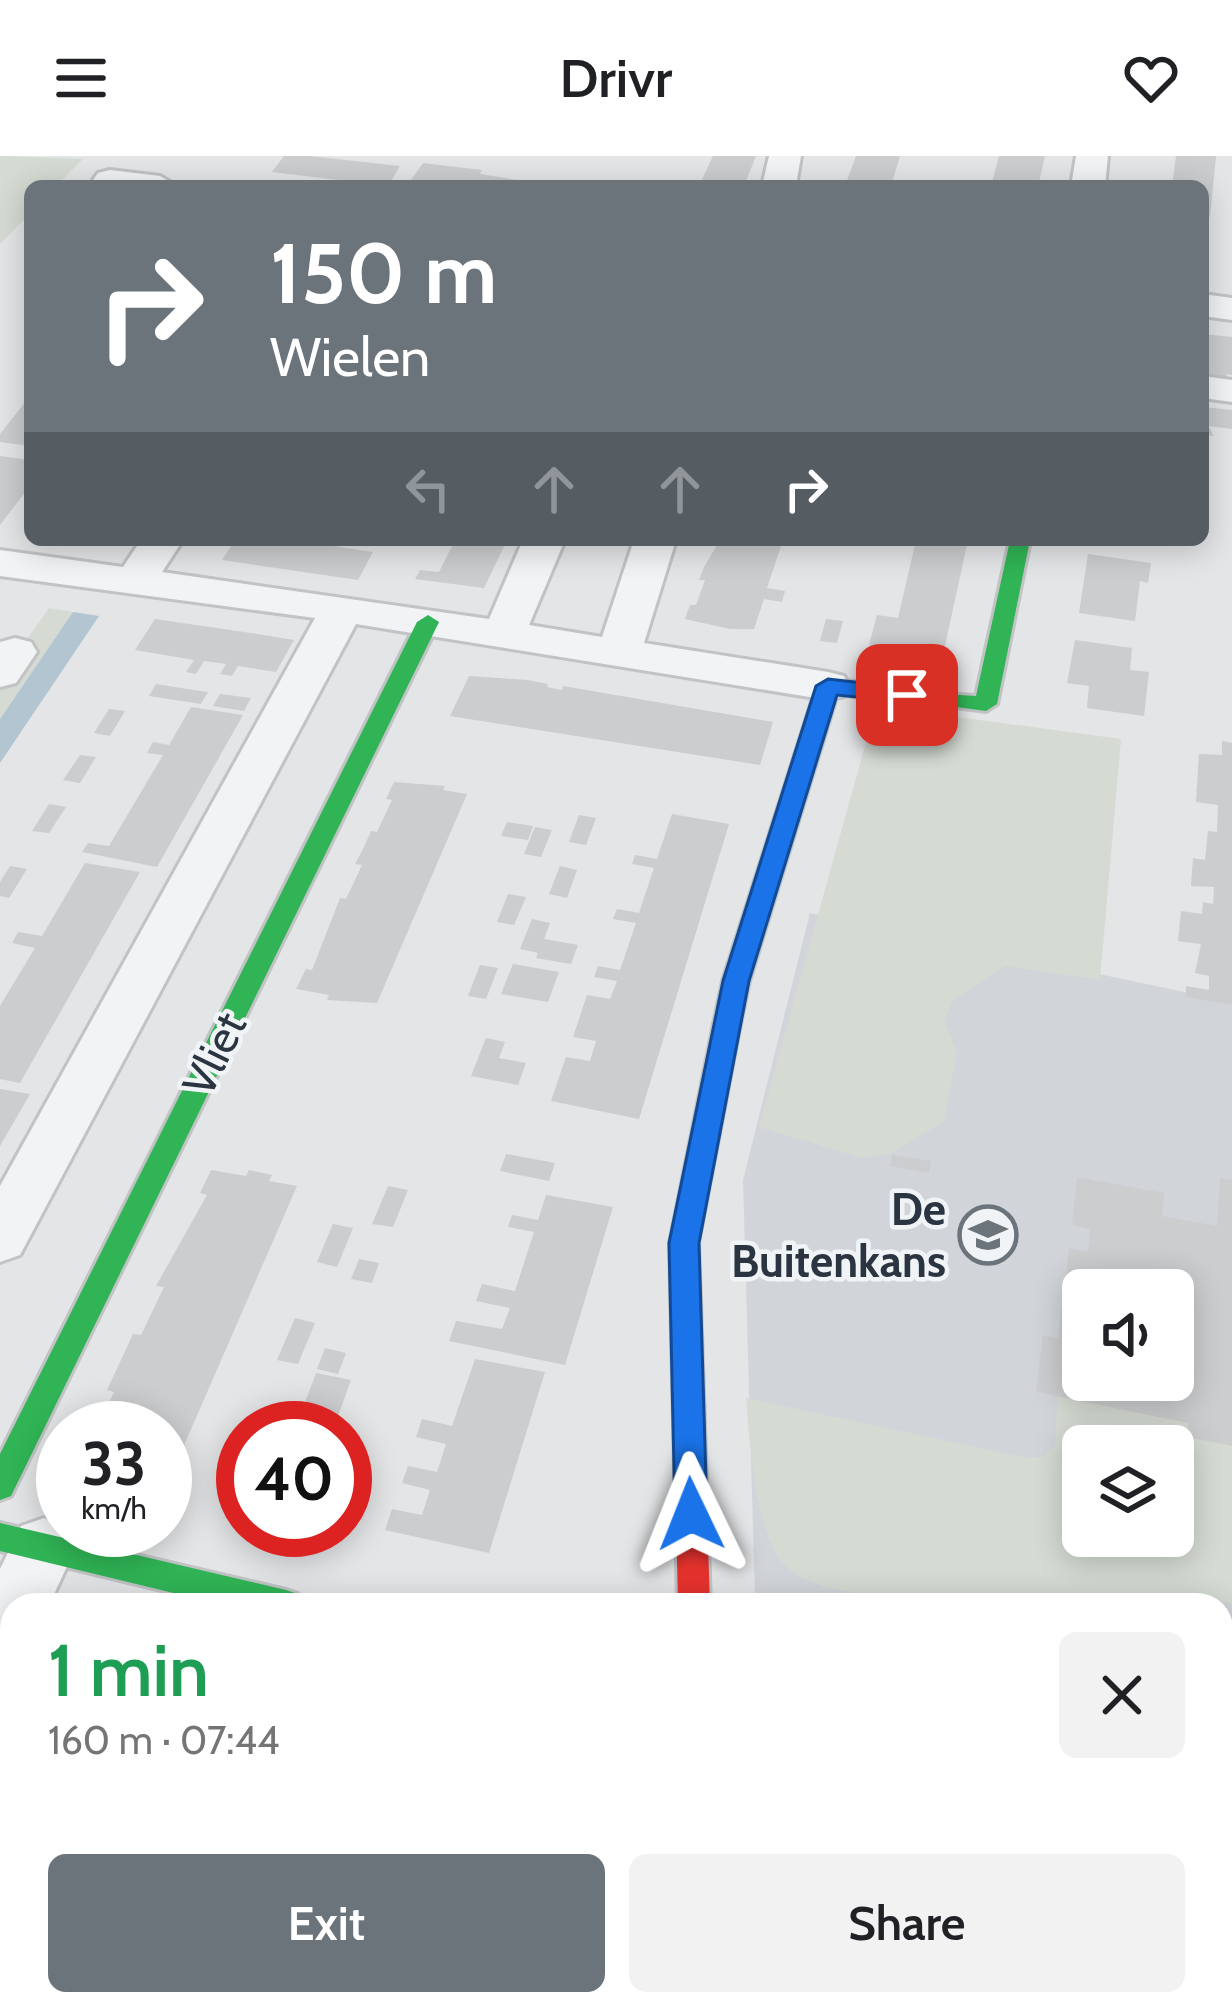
<!DOCTYPE html>
<meta charset="utf-8">
<style>
:root{--surface:#fff;--page:#f2f2f2;--text:#202124;--muted:#757577;--accent:#6b737b}
body{margin:0;font-family:Cabin,sans-serif;background:var(--page);color:var(--text);height:100vh;display:flex;flex-direction:column;font-size:45px;white-space:nowrap}
*{box-sizing:border-box;margin:0}
p{font-size:39px;color:var(--muted)}
.icon{flex:none;width:66px;height:66px;fill:none;stroke:currentColor;stroke-width:2;stroke-linecap:round;stroke-linejoin:round}
.map{position:relative;flex:1;overflow:hidden}
.sheet{position:absolute;left:0px;top:1437px;width:1233px;height:423px;display:flex;flex-direction:column;background:var(--surface);border-radius:36px 36px 0 0;box-shadow:0 6px 30px #0003}
.sheet>*{flex:none}
.guide{position:absolute;left:24px;top:24px;width:1185px;height:366px;border-radius:18px;box-shadow:0 6px 30px #0003;background:#6b737b;color:#fff;overflow:hidden}
.fabs{position:absolute;left:1062px;top:1113px;display:grid;gap:24px}
.fabs a{display:grid;place-items:center;width:132px;height:132px;border-radius:18px;background:var(--surface);box-shadow:0 6px 30px #0003;font-size:60px}
.speed{position:absolute;left:36px;top:1245px;display:flex;gap:24px;font-size:60px;font-weight:700;text-align:center}
.speed>*{display:grid;place-content:center;width:156px;height:156px;border-radius:50%;background:var(--surface);box-shadow:0 6px 30px #0003;line-height:1}
.speed small{font-size:30px;font-weight:400}
.speed .limit{border:18px solid #d22;background:#fff;color:#111}
.pin{position:absolute;display:grid;place-items:center;width:102px;height:102px;color:#fff;margin:-51px;border-radius:24px;box-shadow:0 6px 18px #0006}
.me{position:absolute;width:132px;margin:-66px;rotate:358deg;stroke-linejoin:round;filter:drop-shadow(0 0 9px #0008)}
.turn{display:flex;align-items:center;gap:42px;height:252px;padding:0 48px;font-size:54px}
.turn .icon{width:156px;height:156px;stroke-width:2.5}
.turn b{display:block;font-size:84px;line-height:102px}
.lanes{display:flex;align-items:center;height:114px;padding:0 48px;background:#0003;justify-content:center;gap:60px;direction:ltr}
.lanes .off{opacity:.35}
.round{display:grid;place-items:center;flex:none;width:126px;height:126px;border-radius:18px;background:var(--page)}
.summary{display:flex;align-items:center;justify-content:space-between;height:204px;padding:0 48px}
h1{font-size:72px;font-weight:600;line-height:90px;color:#1e9e55}
.action{display:flex;gap:24px;margin-top:auto;padding:24px 48px}
.action a{flex:1;height:138px;border-radius:18px;background:var(--accent);color:#fff;font-size:48px;font-weight:600;line-height:138px;text-align:center}
.action a+a{background:var(--page);color:var(--text)}
header{display:flex;justify-content:space-between;align-items:center;height:156px;padding:0 48px;background:var(--surface);font-size:54px;font-weight:600}
.map>svg:first-child{display:block}
.built{fill:#d1d5da;fill-rule:evenodd}
.green{fill:#d5dbd3;fill-rule:evenodd}
.water{fill:#b2c5d1}
.building{fill:#cbcdcf;fill-rule:evenodd}
.lines{fill:none;stroke-linecap:round;stroke-linejoin:round}
.street-casing{stroke:#c1c3c5;stroke-width:6}
.fast-casing{stroke:#c1c3c5;stroke-width:6}
.slow-casing{stroke:#c1c3c5;stroke-width:6}
.jam-casing{stroke:#c1c3c5;stroke-width:6}
.street{fill:#f2f3f5;fill-rule:evenodd}
.fast{fill:#30b455;fill-rule:evenodd}
.slow{fill:#ff9f0a;fill-rule:evenodd}
.jam{fill:#e5322d;fill-rule:evenodd}
.route{fill:#1a73e8;stroke:#114b97;stroke-width:3}
.labels{text-anchor:middle;stroke-width:9;stroke-linejoin:round;paint-order:stroke}
.street-label{font-size:45px;fill:#2a3541;stroke:#f1f4f7}
.poi-label{font-size:45px;font-weight:bold;fill:#2a3541;stroke:#f1f4f7;text-anchor:end}
</style>
<header><svg class="icon" aria-label="menu" viewBox="0 0 24 24"><path d="M4 6h16M4 12h16M4 18h16"/></svg>Drivr<svg class="icon" aria-label="heart" viewBox="0 0 24 24"><path d="M12 20l-8-8c-3-5 5-10 8-4 3-6 11-1 8 4z"/></svg></header>
<div class="map">
<svg width="1232" height="1858" viewBox="0 0 1232 1858">
<rect width="100%" height="100%" fill="#e3e5e7"/>
<path class="built" d="M810,757l422,89v644l-11,-1v-40h-409l-57,-6 -12,-419zM1083,1134h90v90h-90zM1083,1290h90v90h-90z"/>
<g class="green">
<path d="M0,0l83,3 -27,27h-26v27l-30,31z"/>
<path d="M49,452l24,4 -73,107v-41z"/>
<path d="M876,550l245,33 -21,241 -95,-14 -53,35 -8,21 13,30 -13,69 -53,32 -29,5 -103,-31z"/>
<path d="M1058,1233l169,30 5,22v162l-378,-10c-25,-5 -52,-10 -70,-29 -30,-34 -34,-122 -38,-166l281,60 16,-1 12,-13zM1083,1290h90v90h-90z"/>
</g>
<path class="water" d="M73,456l26,4 -99,147v-44z"/>
<g class="building">
<path d="M284,0h26l90,10 -12,20 -116,-14z"/>
<path d="M713,0h43l-12,30h-45z"/>
<path d="M856,0h44l-9,30h-46z"/>
<path d="M999,0h46l-7,30h-47z"/>
<path d="M1176,0h40l-6,61 -7,-1v-30h-31z"/>
<path d="M423,7l59,7 -2,4 75,12 -146,-3z"/>
<path d="M1203,178l29,3v38l-5,-1v8l-24,-3z"/>
<path d="M30,240v50l-30,-4v-8z"/>
<path d="M1203,251l29,3v19l-24,-3 6,10 -11,-1z"/>
<path d="M0,300l30,4v26l-30,39z"/>
<path d="M235,384h58l80,12 -15,28 -136,-20z"/>
<path d="M455,384h52l-23,48 -69,-9 5,-9 19,2z"/>
<path d="M720,384h63l-16,48 18,3 -3,11 -18,-3 -10,30h-24l-45,-10 5,-14h6l9,-25h-6l5,-13z"/>
<path d="M916,384h52l-25,115 -74,-10 8,-30 21,3z"/>
<path d="M1088,398l63,9 -3,20 -8,-2 -5,40 -56,-8z"/>
<path d="M155,463l102,15 37,6 -18,32 -38,-6 -6,10 -12,-2 6,-10 -22,-3 -8,13 -10,-2 8,-12 -59,-10z"/>
<path d="M826,463l17,2 -6,22 -17,-2z"/>
<path d="M1075,484l57,8 -2,22 19,2 -5,44 -57,-8 2,-22 -22,-3z"/>
<path d="M469,520l59,4 20,4 -1,3 15,3 1,-4 210,36 -13,43 -310,-49z"/>
<path d="M156,528l31,5 21,3 -7,12 -52,-8z"/>
<path d="M220,538l31,4 -7,13 -31,-5z"/>
<path d="M191,551l52,8 -86,152 -75,-15 6,-9 21,3 54,-91 -16,-2 6,-11 16,3z"/>
<path d="M109,553l16,2 -15,25 -16,-3z"/>
<path d="M1222,585l10,2v262l-46,-8v-11l23,4v-14l-14,-3 6,-29 -23,-3 3,-30 21,3 1,-12 10,2 1,-17 -23,-1 2,-28 12,2 3,-29 9,1 1,-27 -22,-3 3,-48 23,1z"/>
<path d="M80,599l16,2 -16,26 -17,-3z"/>
<path d="M394,626l51,4 -2,4 24,4 -90,209 -50,-3 2,-5 -33,-6 10,-20 6,1 28,-72 6,1 16,-34 -7,-1 9,-17 7,-16 6,1 15,-32 -6,-1z"/>
<path d="M49,648l17,3 -17,26 -17,-2z"/>
<path d="M672,658l57,10 -90,295 -88,-18 15,-44 24,4 6,-20 -23,-4 14,-42 23,4 7,-18 -23,-4 4,-11 22,4 16,-47 -23,-4 4,-10 22,4 15,-45 -22,-4 3,-9 22,4z"/>
<path d="M579,659l17,3 -10,27 -17,-3z"/>
<path d="M507,666l26,4 -5,14 -27,-4z"/>
<path d="M535,671l17,3 -11,27 -17,-3z"/>
<path d="M85,707l55,9 -120,211 -20,-4v-73l35,-58 -23,-5 6,-11 24,4z"/>
<path d="M10,710l17,3 -18,29 -9,-2v-14z"/>
<path d="M560,710l17,4 -10,28 -18,-4z"/>
<path d="M508,738l18,3 -12,28 -17,-3z"/>
<path d="M532,763l18,4 -6,16 34,6 -7,19 -35,-6 2,-5 -18,-4z"/>
<path d="M513,808l46,8 -11,30 -47,-8z"/>
<path d="M480,809l18,3 -12,31 -18,-3z"/>
<path d="M486,882l19,4 -6,16 27,5 -8,22 -47,-9z"/>
<path d="M0,933l30,5 -30,52z"/>
<path d="M506,998l49,9 -6,18 -49,-10z"/>
<path d="M892,999l39,6 -2,12 -39,-7z"/>
<path d="M211,1014l35,6 3,-6 23,5 -3,6 28,5 -132,303v-61h-68l17,-36 -7,-2 26,-56 8,1 23,-48 -8,-1 51,-91 -7,-2z"/>
<path d="M1077,1021l87,16 -2,23 55,10 3,-48 12,2v266l-44,-9v-14l-152,-31 7,-57 15,3 11,-90 19,4 2,-23 -18,-4zM1083,1134h90v90h-90z"/>
<path d="M388,1030l20,4 -15,37 -21,-3z"/>
<path d="M546,1039l67,12 -48,158 -116,-24 7,-20 46,8 8,-21 -34,-7 6,-17 33,7 19,-59 -26,-5 4,-12 26,5z"/>
<path d="M333,1068l20,4 -16,39 -20,-5z"/>
<path d="M359,1103l20,4 -7,20 -21,-4z"/>
<path d="M295,1162l20,5 -17,41 -21,-4z"/>
<path d="M325,1192l21,5 -8,21 -21,-5z"/>
<path d="M475,1203l70,13 -56,181 -104,-23 7,-21 30,6 8,-25 -28,-7 6,-17 29,6 9,-28 -30,-7 6,-18 30,7z"/>
<path d="M316,1217l35,7 -15,41 -35,-8z"/>
<path d="M1221,1627l11,2v162l-11,-2z"/>
<path d="M12,1765v83h31l-4,10h-39v-66z"/>
<path d="M446,1848l-3,10h-206l-28,-9z"/>
<path d="M515,1848h19l31,10h-53z"/>
<path d="M886,1848h176l-1,10h-176z"/>
</g>
<g class="lines">
<defs>
<g id="street">
<path d="M769,0h32l-5,30h-34z"/>
<path d="M1076,0h32l-3,30h-34z"/>
<path d="M110,14l50,6 17,10h-80l-4,-6 5,-7z"/>
<path d="M1203,138l29,4v22l-29,-4z"/>
<path d="M1203,220l29,4v22l-29,-4z"/>
<path d="M141,384h42l-21,32 327,47 34,-79h42l-36,85 73,12 32,-97h42l-32,103 184,29 16,4 6,10 -6,10 -16,4 -472,-76 -336,631 -20,7v-76l315,-568 -315,-42v-26l123,17z"/>
<path d="M15,482l16,4 6,10 -21,31 -16,4v-45z"/>
<path d="M44,1362l19,7 13,22 -27,58h-37v29l-12,-5v-60l21,-43z"/>
<path d="M1221,1499l11,1v64l-11,-1z"/>
<path d="M51,1848h74l-3,10h-76z"/>
<path d="M772,1848h74l-1,10h-76z"/>
</g>
<g id="fast">
<path d="M1010,384h20l-33,164 -11,7 -60,-8v-10l50,3z"/>
<path d="M428,459l11,7 -428,874 -11,4v-46l417,-832z"/>
<path d="M0,1367l286,67 12,4 4,11h-79l-223,-54z"/>
</g>
<path id="slow" d="M828,523l106,12 11,7 -11,7 -97,-11 -88,287 -9,43 -13,10 -13,-10 9,-43 94,-295z"/>
<path id="jam" d="M727,858l13,10 -42,219 12,362h-32l-8,-362 44,-219z"/>
</defs>
<use href="#street" class="street-casing"/>
<use href="#fast" class="fast-casing"/>
<use href="#slow" class="slow-casing"/>
<use href="#jam" class="jam-casing"/>
<use href="#street" class="street"/>
<use href="#fast" class="fast"/>
<use href="#slow" class="slow"/>
<use href="#jam" class="jam"/>
</g>
<path class="route" d="M828,523l79,9 11,7 -11,7 -70,-7 -88,286 -50,262 8,271 -4,11 -12,4 -11,-4 -5,-11 -6,-271 54,-262 93,-295z"/>
<defs>
<symbol id="school-ring" viewBox="-11 -11 22 22"><circle r="9.5" fill="#f1f4f7" stroke="#6b737b" stroke-width="1.5"/><path d="M0-5L7-2L0 1L-7-2ZM-4 1L0 2.5L4 1V4Q0 6-4 4Z" fill="#6b737b"/></symbol>
</defs>
<g fill-rule="evenodd">
<use href="#school-ring" x="955" y="1046" width="66" height="66"/>
</g>
<g class="labels">
<g class="street-label">
<text transform="translate(214 898) rotate(-64)" y="16">Vliet</text>
</g>
<g class="poi-label">
<text x="946" y="1069">De<tspan x="946" dy="52">Buitenkans</tspan></text>
</g>
</g>
</svg>
<div class="fabs">
<a><svg class="icon" aria-label="sound" viewBox="0 0 24 24"><path d="M4 9h4l5-4v14l-5-4H4zM17 9q2 3 0 6"/></svg></a>
<a><svg class="icon" aria-label="layers" viewBox="0 0 24 24"><path d="M12 4l9 5-9 5-9-5zM3 14l9 5 9-5"/></svg></a>
</div>
<div class="speed"><div>33<small>km/h</small></div><div class="limit">40</div></div>
<div class="pin" style="left:907px;top:539px;background:#d93025"><svg class="icon" aria-label="arrive" viewBox="0 0 24 24"><path d="M6 21V4h12l-3 4 3 4H6"/></svg></div>
<svg class="me" style="left:691px;top:1358px" viewBox="-20 -20 40 40"><path d="M0-17L14 15 0 8-14 15z" fill="#1a73e8" stroke="#fff" stroke-width="4"/></svg>
<div class="guide">
<div class="turn"><svg class="icon" aria-label="right" viewBox="0 0 24 24"><path d="M7 20v-9h11M14 6l5 5-5 5"/></svg><div><b>150 m</b>Wielen</div></div>
<div class="lanes"><svg class="icon off" aria-label="left" viewBox="0 0 24 24"><path d="M17 20v-9H6M10 6l-5 5 5 5"/></svg><svg class="icon off" aria-label="ahead" viewBox="0 0 24 24"><path d="M12 20V5M6 11l6-6 6 6"/></svg><svg class="icon off" aria-label="ahead" viewBox="0 0 24 24"><path d="M12 20V5M6 11l6-6 6 6"/></svg><svg class="icon" aria-label="right" viewBox="0 0 24 24"><path d="M7 20v-9h11M14 6l5 5-5 5"/></svg></div>
</div>
<section class="sheet">
<div class="summary"><div><h1>1 min</h1><p>160 m · 07:44</p></div><a class="round"><svg class="icon" aria-label="close" viewBox="0 0 24 24"><path d="M6 6l12 12M18 6L6 18"/></svg></a></div>
<div class="action"><a>Exit</a><a>Share</a></div>
</section>
</div>
